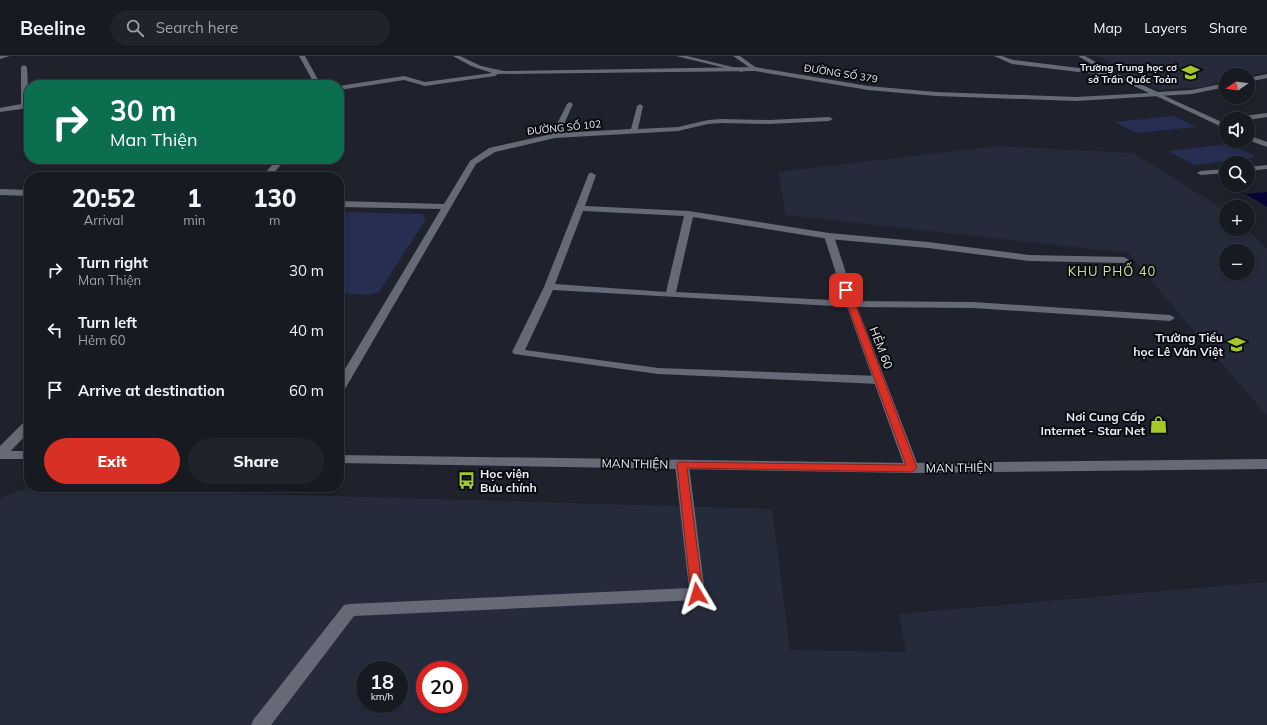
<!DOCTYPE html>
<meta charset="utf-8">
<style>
:root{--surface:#171a21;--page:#20232a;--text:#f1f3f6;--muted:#9ea1a5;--line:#36383f;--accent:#d93025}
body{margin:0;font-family:Mulish,sans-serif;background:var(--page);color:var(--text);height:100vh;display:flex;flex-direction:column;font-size:15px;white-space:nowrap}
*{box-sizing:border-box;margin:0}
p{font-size:13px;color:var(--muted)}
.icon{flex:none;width:22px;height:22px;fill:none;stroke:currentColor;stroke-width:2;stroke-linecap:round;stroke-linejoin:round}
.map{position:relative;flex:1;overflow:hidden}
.drawer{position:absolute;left:24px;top:116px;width:320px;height:320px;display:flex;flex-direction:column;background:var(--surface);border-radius:16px;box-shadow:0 2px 6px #0003,0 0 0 1px var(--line)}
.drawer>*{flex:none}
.guide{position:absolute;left:24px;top:24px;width:320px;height:84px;border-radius:16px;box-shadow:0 2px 6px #0003,0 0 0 1px var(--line);background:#0b6e4f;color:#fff;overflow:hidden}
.needle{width:26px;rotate:257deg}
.controls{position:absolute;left:1219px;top:12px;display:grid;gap:8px}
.controls a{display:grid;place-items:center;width:36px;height:36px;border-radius:50%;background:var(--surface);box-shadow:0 2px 6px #0003,0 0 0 1px var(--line);font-size:20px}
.speed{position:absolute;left:356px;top:605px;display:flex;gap:8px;font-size:20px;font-weight:700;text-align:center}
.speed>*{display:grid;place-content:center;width:52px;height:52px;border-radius:50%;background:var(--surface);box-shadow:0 2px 6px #0003,0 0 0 1px var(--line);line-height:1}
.speed small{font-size:10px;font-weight:400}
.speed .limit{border:6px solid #d22;background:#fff;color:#111}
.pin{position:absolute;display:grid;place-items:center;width:34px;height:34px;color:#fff;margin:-17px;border-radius:8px;box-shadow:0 2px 6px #0006}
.me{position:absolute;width:44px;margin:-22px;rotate:353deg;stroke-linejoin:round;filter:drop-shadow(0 0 3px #0008)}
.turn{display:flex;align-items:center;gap:14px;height:84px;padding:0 20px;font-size:18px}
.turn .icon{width:52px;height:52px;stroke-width:2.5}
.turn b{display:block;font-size:28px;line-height:34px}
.eta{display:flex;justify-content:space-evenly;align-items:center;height:68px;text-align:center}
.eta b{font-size:24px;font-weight:800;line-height:28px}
.cta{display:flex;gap:8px;margin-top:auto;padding:8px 20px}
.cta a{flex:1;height:46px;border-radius:24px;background:var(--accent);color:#fff;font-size:16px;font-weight:800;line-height:46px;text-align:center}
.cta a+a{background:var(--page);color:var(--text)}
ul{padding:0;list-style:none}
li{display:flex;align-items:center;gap:12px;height:60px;padding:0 20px}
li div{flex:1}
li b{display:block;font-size:15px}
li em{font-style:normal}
header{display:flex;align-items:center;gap:24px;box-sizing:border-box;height:56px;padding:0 20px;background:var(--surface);border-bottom:1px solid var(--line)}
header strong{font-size:19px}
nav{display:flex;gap:22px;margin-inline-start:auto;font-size:14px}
.search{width:280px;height:36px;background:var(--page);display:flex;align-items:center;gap:10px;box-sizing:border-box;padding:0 14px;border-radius:22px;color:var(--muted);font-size:15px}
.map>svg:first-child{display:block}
.built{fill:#262b3b;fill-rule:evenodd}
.green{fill:#262e51}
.water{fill:#060435}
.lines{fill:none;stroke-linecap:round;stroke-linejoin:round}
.lane{fill:#666976;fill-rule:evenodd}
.street{fill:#666976;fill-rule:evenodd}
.secondary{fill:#666976;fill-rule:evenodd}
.route{fill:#d93025;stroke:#8d1f18}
.labels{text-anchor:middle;stroke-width:4;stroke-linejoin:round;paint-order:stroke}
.far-poi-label{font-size:10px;font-weight:bold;fill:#ebedf4;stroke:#0a0b10;text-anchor:end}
.far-street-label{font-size:10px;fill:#ebedf4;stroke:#0a0b10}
.poi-label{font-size:12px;font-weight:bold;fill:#ebedf4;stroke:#0a0b10;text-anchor:end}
.street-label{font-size:12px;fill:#ebedf4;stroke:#0a0b10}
.neighbourhood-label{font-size:13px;letter-spacing:1px;fill:#c9e197;stroke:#0a0b10}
</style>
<header>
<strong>Beeline</strong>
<div class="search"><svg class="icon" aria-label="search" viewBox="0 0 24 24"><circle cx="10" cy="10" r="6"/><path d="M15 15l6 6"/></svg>Search here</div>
<nav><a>Map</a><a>Layers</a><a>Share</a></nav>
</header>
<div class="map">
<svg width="1267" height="669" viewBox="0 0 1267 669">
<rect width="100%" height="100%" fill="#1f222c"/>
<g class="built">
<path d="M1095,0h172v16l-19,4 -22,-1v6l-25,6 -41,3 -57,-24 9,-4z"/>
<path d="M998,90l135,7 92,57 1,19h20l21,20v167l-139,-163 -342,-38 -8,-43zM1226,195h22v22h-22z"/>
<path d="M30,431l742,22 18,141 116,2 -7,-38 368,-32v143h-1267v-227zM365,614h34v34h-34zM425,614h34v34h-34z"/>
</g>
<g class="green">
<path d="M1173,60l23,11 -60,6 -21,-11z"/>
<path d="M1230,88l26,13 -62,8 -26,-14z"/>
<path d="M339,156l83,2 4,5 -47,73 -10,3 -30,-2z"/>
</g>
<path class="water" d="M1267,136v15l-22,-13z"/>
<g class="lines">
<g class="lane">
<path d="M676,0h11l58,14 -3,2z"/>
<path d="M733,0h7l18,13 -5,1z"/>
<path d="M1156,36l70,32v5l-72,-34 -1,-1z"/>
<path d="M1267,57v4l-19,3 -17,-1 4,-2z"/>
<path d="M1248,79l19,7v5l-19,-7z"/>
<path d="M1267,109v4l-19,2v-4z"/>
<path d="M1226,113v4l-25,2 -4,-2 4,-2z"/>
<path d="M589,117h3l4,2 -11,31 104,5 140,22 99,9 101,13 95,2 5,3 -5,3 -95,-2 -101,-13 -99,-9 -136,-22 -17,75 175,9 122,1 197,13 5,3 -5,3 -197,-13 -122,-1 -298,-17 -28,60 133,18 221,8 4,1 2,3 -2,3 -4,1 -221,-10 -144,-20 -2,-2 32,-65zM583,155l101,5 -18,76 -111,-8z"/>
<path d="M682,404l5,2 2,3 16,129 -2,4 -6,2 -343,16 -83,109h-20l3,-6 90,-114 6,-1 339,-16 -14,-123 2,-3z"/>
</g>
<g class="street">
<path d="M0,0h10l-10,3z"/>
<path d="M299,0h6l16,29h-6z"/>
<path d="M453,0h7l21,10 23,5 251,-4 113,19 68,6 140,5 73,-4 -37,-17 -100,-12 -18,-8h8l11,4 90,11 -25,-15h7l30,17 43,19 34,-2 34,-7v4l-34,7 -116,7 -140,-5 -68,-6 -113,-19 -257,3 -3,2 -70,10 -21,-6 -65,10v-4l65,-10 21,6 67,-9 -21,-7z"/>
<path d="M24,9l3,2 2,41 -29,4v-4l21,-4v-37z"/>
<path d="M1267,18v4l-19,4v-4z"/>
<path d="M570,46l3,2 -13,29 71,-4 6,-23 3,-2 3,2 -5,23 40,-2 30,-7 13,-1 48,1 60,-3 4,2 -4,2 -60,3 -48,-1 -13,1 -30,7 -123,7 -60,14 -19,12 -131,225 -2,3 -4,1v-14l102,-170 -102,-2v-6l105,3 26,-43 19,-13 63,-14 15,-30z"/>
<path d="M278,103h8l-16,18h-9z"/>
<path d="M0,133l29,1v6l-29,-1z"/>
<path d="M829,177l5,3 22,68 63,164 -2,3 -5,2 -5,-2 -2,-3 -59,-164 -22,-68z"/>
<path d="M29,364v12l-24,25 -5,1v-12l25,-25z"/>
</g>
<g class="secondary">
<rect x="0" y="395" width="29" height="8"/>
<path d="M339,399l573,8 355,-4v10l-355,4 -573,-10z"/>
</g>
</g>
<path class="route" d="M844,232h2l4,2 67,178 -5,4 -225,-4 16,126 -1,3 -5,1 -4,-1 -2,-3 -14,-130 1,-2 228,3 -64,-175z"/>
<defs>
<symbol id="school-bare" viewBox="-9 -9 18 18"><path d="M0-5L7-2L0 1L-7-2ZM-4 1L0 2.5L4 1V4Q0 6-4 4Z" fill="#a3c927" stroke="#0a0b10" stroke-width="2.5" paint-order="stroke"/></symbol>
<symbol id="shop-bare" viewBox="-9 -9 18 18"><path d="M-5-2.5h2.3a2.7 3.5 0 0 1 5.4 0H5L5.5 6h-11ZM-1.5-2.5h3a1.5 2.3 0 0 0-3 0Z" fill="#a3c927" stroke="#0a0b10" stroke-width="2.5" paint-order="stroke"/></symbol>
<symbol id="bus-bare" viewBox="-9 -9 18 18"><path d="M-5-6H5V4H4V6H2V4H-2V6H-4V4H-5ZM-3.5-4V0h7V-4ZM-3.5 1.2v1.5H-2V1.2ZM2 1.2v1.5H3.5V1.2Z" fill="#a3c927" stroke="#0a0b10" stroke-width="2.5" paint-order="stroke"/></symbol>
</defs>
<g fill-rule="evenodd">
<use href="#school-bare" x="1178" y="4" width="25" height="25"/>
<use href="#school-bare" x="1224" y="276" width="25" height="25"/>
<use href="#shop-bare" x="1146" y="356" width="25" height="25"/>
<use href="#bus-bare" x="454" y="412" width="25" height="25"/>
</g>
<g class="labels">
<g class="far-poi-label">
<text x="1177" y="15">Trường Trung học cơ<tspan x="1177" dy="12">sở Trần Quốc Toản</tspan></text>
</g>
<g class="far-street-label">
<text transform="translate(841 17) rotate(9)" y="4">ĐƯỜNG SỐ 379</text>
<text transform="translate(564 71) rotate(-6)" y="4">ĐƯỜNG SỐ 102</text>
</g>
<g class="poi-label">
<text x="1223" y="286">Trường Tiểu<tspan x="1223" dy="14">học Lê Văn Việt</tspan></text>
<text x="1145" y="365">Nơi Cung Cấp<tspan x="1145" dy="14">Internet - Star Net</tspan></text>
<text x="480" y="422" text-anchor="start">Học viện<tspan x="480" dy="14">Bưu chính</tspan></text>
</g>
<g class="street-label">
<text transform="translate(881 292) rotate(69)" y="4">HẺM 60</text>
<text transform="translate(635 408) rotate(1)" y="4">MAN THIỆN</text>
<text transform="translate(959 412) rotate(-1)" y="4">MAN THIỆN</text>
</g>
<g class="neighbourhood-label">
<text x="1112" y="220">KHU PHỐ 40</text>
</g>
</g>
</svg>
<div class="controls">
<a><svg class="needle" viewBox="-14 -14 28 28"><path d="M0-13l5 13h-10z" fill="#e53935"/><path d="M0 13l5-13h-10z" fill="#9ea1a5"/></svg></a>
<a><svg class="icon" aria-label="sound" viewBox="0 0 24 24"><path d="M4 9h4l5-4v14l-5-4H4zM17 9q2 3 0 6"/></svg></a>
<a><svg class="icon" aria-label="search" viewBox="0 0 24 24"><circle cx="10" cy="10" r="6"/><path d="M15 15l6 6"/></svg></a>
<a>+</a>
<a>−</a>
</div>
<div class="speed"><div>18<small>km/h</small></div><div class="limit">20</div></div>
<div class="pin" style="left:846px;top:234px;background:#d93025"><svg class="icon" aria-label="arrive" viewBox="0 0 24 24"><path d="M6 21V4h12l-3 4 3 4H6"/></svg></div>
<svg class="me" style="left:697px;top:538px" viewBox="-20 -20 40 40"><path d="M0-17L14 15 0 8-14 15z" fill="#d93025" stroke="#fff" stroke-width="4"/></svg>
<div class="guide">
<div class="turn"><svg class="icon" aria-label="right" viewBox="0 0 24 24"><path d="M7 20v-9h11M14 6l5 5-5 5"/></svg><div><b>30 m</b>Man Thiện</div></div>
</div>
<section class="drawer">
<div class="eta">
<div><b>20:52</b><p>Arrival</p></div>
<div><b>1</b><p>min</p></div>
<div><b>130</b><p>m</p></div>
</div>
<ul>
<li><svg class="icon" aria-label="right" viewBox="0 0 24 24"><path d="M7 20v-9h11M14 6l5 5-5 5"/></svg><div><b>Turn right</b><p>Man Thiện</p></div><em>30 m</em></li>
<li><svg class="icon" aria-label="left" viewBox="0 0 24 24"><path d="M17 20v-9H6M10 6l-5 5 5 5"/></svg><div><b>Turn left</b><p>Hẻm 60</p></div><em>40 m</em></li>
<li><svg class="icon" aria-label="arrive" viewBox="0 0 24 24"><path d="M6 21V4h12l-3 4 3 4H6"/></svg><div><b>Arrive at destination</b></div><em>60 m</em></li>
</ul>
<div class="cta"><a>Exit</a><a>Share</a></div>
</section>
</div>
